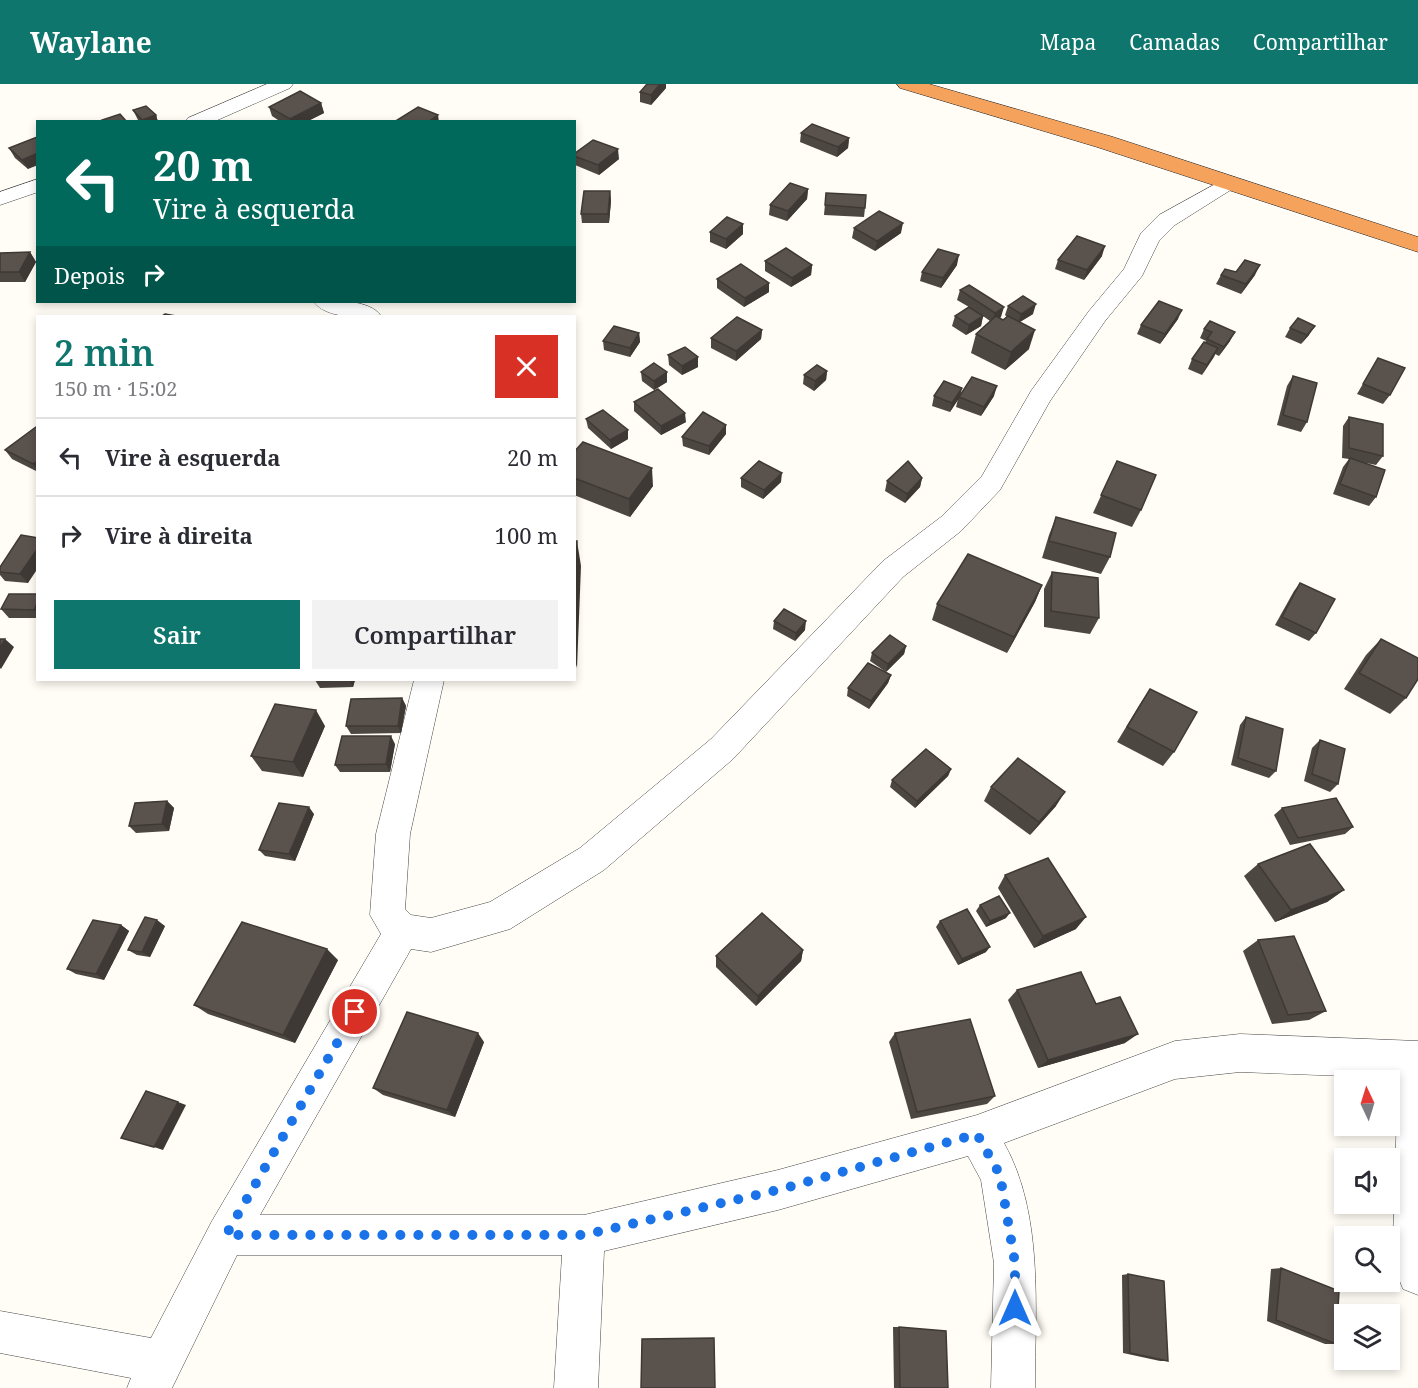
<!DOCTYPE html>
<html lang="pt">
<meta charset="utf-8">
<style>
:root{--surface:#fff;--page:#f2f2f3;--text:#2b2b33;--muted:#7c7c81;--line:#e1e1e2;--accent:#0f766e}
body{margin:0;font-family:"Noto Serif",serif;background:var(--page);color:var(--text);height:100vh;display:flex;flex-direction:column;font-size:22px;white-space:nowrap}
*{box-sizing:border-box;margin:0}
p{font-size:20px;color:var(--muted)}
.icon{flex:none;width:33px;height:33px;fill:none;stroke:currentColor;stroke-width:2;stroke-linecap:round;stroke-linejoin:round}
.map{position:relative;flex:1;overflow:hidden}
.sheet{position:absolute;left:36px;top:231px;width:540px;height:366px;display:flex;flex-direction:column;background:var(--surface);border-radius:0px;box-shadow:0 3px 9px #0003}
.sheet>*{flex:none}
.guide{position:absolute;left:36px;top:36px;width:540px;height:183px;border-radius:0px;box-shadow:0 3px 9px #0003;background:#00695c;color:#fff;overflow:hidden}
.needle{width:39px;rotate:356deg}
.buttons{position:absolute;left:1334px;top:986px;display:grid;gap:12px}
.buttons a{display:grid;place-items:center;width:66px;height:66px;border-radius:0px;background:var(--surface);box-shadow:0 3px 9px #0003;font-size:30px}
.pin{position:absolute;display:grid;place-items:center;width:51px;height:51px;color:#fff;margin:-26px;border:3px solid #fff;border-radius:50%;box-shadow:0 2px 6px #0007}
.me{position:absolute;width:66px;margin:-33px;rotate:0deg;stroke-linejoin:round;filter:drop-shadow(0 0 4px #0008)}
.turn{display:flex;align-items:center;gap:21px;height:126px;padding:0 18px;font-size:27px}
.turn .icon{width:78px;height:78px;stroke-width:2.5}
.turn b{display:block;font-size:42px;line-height:51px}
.then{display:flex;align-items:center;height:57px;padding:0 18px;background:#0003;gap:12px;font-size:22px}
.round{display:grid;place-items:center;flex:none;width:63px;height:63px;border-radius:0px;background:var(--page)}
.summary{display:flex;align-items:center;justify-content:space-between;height:102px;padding:0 18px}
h1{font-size:36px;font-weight:600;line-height:45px;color:var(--accent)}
.action{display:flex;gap:12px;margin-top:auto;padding:12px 18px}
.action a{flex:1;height:69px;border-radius:0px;background:var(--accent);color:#fff;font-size:24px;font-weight:600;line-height:69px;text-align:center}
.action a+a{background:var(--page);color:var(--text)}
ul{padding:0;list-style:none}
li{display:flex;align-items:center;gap:18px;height:78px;padding:0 18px;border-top:2px solid var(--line)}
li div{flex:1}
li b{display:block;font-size:22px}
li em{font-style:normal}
header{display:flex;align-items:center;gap:36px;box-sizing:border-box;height:84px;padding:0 30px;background:var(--accent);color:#fff}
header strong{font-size:28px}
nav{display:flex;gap:33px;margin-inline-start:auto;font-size:21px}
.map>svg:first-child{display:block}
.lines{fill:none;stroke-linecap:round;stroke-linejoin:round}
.street-casing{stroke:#444;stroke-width:1}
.highway-casing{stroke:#222;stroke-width:1}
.street{fill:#fff;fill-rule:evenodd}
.highway{fill:#f5a25d;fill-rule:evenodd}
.wall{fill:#4d4742}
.shaded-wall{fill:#3f3936}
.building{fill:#5a524d;stroke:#3f3936;stroke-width:1.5}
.route{stroke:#1a73e8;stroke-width:10;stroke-dasharray:0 18}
</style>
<header>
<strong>Waylane</strong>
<nav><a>Mapa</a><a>Camadas</a><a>Compartilhar</a></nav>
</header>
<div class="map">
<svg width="1418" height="1304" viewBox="0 0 1418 1304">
<rect width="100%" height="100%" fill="#fffdf5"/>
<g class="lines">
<defs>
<g id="street">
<path d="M267,0h26l-3,4 -77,34h-28l3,-4z"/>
<path d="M1230,92l7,2 4,4 -4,4 -62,39 -16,16 -17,35 -37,45 -55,80 -50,89 -39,41 -58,46 -170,182 -129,111 -94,59 -79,23 -20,-3 -151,266h324l194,-45 199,-55 198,-74 65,-7 178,7v254l-15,-6 -6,-15 -4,-35 5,-161 -158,-6 -65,7 -171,64c40,71 31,166 31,245h-44l3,-125 -13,-83 -13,-24 -190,54 -174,41 -6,137h-44l8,-133h-325l-65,133h-45l4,-10 -131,-25v-42l151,27 61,-117 169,-287 -11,-19 6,-81 38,-154h30l-34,154 -5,75 6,6 20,3 59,-16 90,-54 131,-109 172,-178 58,-44 41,-41 49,-85 58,-80 35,-42 17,-36 18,-18z"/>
<path d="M38,95v13l-38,13v-13z"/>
<path d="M314,218c18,-2 56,-3 67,14 -18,2 -55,3 -67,-14z"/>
</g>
<path id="highway" d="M897,0h32l184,53 305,100v15l-321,-105 -197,-59z"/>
</defs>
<use href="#street" class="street-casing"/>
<use href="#highway" class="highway-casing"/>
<use href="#street" class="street"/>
<use href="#highway" class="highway"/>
</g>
<g class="wall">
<path d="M666,4l-15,17 -11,-3v-10z"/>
<path d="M321,19l3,10 -18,9h-25l-9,-6 -3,-9z"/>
<path d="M133,26l23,5 2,7h-19z"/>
<path d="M801,49l48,5 -1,10 -11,9 -37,-15z"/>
<path d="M38,53l-10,32 -13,-11 -6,-10z"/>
<path d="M574,70l45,5 -20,16 -24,-10z"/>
<path d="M808,105l-1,10 -20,22 -18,-6 1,-10z"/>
<path d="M610,107l1,10 -2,22h-27l-1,-9z"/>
<path d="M826,109l39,15 -1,9 -40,-2z"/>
<path d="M743,140v10l-17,15 -16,-7v-10z"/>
<path d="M854,144l47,5 -26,18 -23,-13z"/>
<path d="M30,168l6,10 -11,20h-25v-29z"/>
<path d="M1102,172l-18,24 -29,-11 3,-9z"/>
<path d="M765,177l47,4 -1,10 -20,12 -26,-16z"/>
<path d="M957,181l-16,23 -21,-7 2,-9z"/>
<path d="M1236,188l19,3 -14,19 -25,-10 5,-9z"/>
<path d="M717,195l52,13 -25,15 -27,-19z"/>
<path d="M960,206l41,27 -2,1 4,2 4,-3 -2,-2 3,-9 25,8 -13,8 9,27 -24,21 -34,-17 5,-19 14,-13 -7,-5 -2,10 -15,9 -14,-9 3,-10 14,-9 -12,-7z"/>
<path d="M1178,235l-18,25 -23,-10 4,-9z"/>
<path d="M1210,237l20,20 -11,15 -4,-2 -13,21 -14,-6 4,-10 14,-18 -6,-3 4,-9z"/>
<path d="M1290,244l19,7 -8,9 -16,-7z"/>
<path d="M762,246l-1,9 -25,22 -25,-13v-10z"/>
<path d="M639,249l1,9 -10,15 -26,-7 -1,-9z"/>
<path d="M668,271l30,2v10l-16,8 -13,-10z"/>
<path d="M1378,274l12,37 -7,9 -26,-10z"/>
<path d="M827,287l-1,9 -12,11 -11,-7 1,-9z"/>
<path d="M641,288h26v10l-13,8 -12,-9z"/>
<path d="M1293,292l14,46 -6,10 -24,-7 10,-39z"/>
<path d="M934,312h60l-13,20 -25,-9 2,-8 -8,13 -18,-6z"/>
<path d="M634,318l52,20 -25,13 -27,-24z"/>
<path d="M1349,333l34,39 -7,9 -15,-3 15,35 -7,9 -36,-12 10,-27 6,-8 -7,-1 1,-32z"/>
<path d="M586,335l42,20 -17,10 -23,-21z"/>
<path d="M38,343v45l-26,-13 -7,-9z"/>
<path d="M726,350l-17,21 -26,-9 -1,-9z"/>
<path d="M574,368l79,34 -23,31 -56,-22z"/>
<path d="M1117,377l24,49 -9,17 -39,-14z"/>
<path d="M741,394l40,4 -18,17 -22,-12z"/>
<path d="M922,394l-2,9 -15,16 -20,-12 2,-10z"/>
<path d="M1056,433l54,40 -9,17 -59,-16 7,-23z"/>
<path d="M38,454l-10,45 -23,-2 -5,-6v-8z"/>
<path d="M1052,488l47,46 -9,16 -46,-7v-38z"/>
<path d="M1300,499l16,50 -7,8 -34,-16 19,-34z"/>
<path d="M1042,501l-7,17 -28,51 -75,-33 5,-16z"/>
<path d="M38,510v24h-29l-8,-9z"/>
<path d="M774,537l31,9 -10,11 -22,-12z"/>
<path d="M1381,555l25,59 -16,16 -46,-25 22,-34z"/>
<path d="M906,562l-2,8 -18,18 -16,-11 2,-8z"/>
<path d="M891,591l-3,8 -19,26 -22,-13 1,-8z"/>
<path d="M315,596h40l-2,7 -33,1z"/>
<path d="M1150,605l24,63 -11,14 -46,-24 23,-38z"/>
<path d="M402,614l4,8 -5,27 -50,1 -5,-8z"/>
<path d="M1246,633l30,54 -7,7 -38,-13 9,-40z"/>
<path d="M325,642l-22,51 -41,-6 -11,-15z"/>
<path d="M1320,656l18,44 -8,8 -26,-11 8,-33z"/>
<path d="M395,660l-5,28h-50l-5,-7z"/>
<path d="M951,685l-3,7 -33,32 -25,-21 2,-7z"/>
<path d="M991,703l65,19 -26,29 -46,-34z"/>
<path d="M167,717l7,7 -5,23 -33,2 -7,-7z"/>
<path d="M1282,724l71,19 -8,7 -55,11 -16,-30z"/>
<path d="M314,730l-19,47 -30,-5 -6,-6z"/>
<path d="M1258,780l86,26 -17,12 -52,20 -31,-46z"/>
<path d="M1005,791l71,54 -42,19 -36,-60z"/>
<path d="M980,821l26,13 -20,9 -10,-16z"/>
<path d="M940,837l46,31 -28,13 -22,-38z"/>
<path d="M121,841l8,6 -25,49 -28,-6 -9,-5z"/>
<path d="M165,842l-15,31 -13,-2 -9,-5z"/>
<path d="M1258,856l68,71 -17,9 -37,4 -29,-73z"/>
<path d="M803,866l-2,11 -45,45 -40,-39v-11z"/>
<path d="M338,876l-43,83 -87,-29 -14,-9z"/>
<path d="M1017,906l79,14 29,39 -87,25 -30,-68z"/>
<path d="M895,949l100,63 -8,8 -76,15 -22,-77z"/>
<path d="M484,958l-29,75 -72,-22 -10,-7z"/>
<path d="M1281,1184l55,76h-11l-58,-23 4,-52z"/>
<path d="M1128,1190l40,87h-8l-37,-8 -1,-78z"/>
<path d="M893,1243h6l49,61h-54z"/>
</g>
<g class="shaded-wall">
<path d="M660,0h6v4l-15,17v-10z"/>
<path d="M321,19l3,10 -18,9h-15l-1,-3z"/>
<path d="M156,31l2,7h-15l-1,-2z"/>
<path d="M438,31l1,7h-11z"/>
<path d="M849,54l-1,10 -11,9 1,-10z"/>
<path d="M618,65l1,10 -20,16 -1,-10z"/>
<path d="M38,69v12l-10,4 -6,-9z"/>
<path d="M808,105l-1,10 -20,22 1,-10z"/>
<path d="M610,107l1,10 -2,22 -1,-9z"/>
<path d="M903,139l-2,10 -26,18 2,-10z"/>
<path d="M743,140v10l-17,15v-10z"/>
<path d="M1105,162l-3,10 -18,24 3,-10z"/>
<path d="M30,168l6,10 -11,20 -6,-10z"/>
<path d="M959,171l-2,10 -16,23 2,-10z"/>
<path d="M812,181l-1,10 -20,12 1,-9z"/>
<path d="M1260,181l-5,10 -14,19 5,-10z"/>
<path d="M769,199v9l-25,15 1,-9z"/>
<path d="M1036,220l-3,10 -15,9 3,-9z"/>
<path d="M1004,223l-3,10 -9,5 3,-9z"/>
<path d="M1182,226l-4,9 -18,25 5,-10z"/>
<path d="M983,232l-2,10 -15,9 3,-10z"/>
<path d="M1315,242l-6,9 -8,9 6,-9z"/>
<path d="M762,246l-1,9 -25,22v-10z"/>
<path d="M1035,246l-6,19 -24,21 6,-18z"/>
<path d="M1235,248l-5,9 -11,15 5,-9z"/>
<path d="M639,249l1,9 -10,15v-9z"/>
<path d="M1218,264l-4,9 -12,18 5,-10z"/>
<path d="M698,273v10l-16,8v-9z"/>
<path d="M827,287l-1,9 -12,11 1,-10z"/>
<path d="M667,288v10l-13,8v-9z"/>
<path d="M997,302l-3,10 -13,20 3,-9z"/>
<path d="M962,304l-2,9 -10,15 2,-9z"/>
<path d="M685,329l1,9 -25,13v-9z"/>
<path d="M726,341v9l-17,21v-9z"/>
<path d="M628,346v9l-17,10 -1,-9z"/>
<path d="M38,377v10l-5,-7z"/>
<path d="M652,384l1,18 -23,31 -1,-18z"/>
<path d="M782,389l-1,9 -18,17 1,-9z"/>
<path d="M922,394l-2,9 -15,16 2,-9z"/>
<path d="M577,457l4,25 -4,102 -3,-11v-64z"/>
<path d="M38,464v20l-10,15 -8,-9z"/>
<path d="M1042,501l-7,17 -28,51 7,-16z"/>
<path d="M38,517v13l-4,-4z"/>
<path d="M806,537l-1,9 -10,11 1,-8z"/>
<path d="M5,555l9,8 -13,22 -1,-1v-20z"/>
<path d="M906,562l-2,8 -18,18 2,-8z"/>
<path d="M891,591l-3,8 -19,26 2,-8z"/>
<path d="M349,596h6l-2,7z"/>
<path d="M402,614l4,8 -5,27 -3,-7z"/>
<path d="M316,626l9,16 -22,51 -10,-15z"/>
<path d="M391,652l4,8 -5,28 -4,-8z"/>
<path d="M951,685l-3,7 -33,32 2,-7z"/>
<path d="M1065,708l-9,14 -26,29 9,-13z"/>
<path d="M167,717l7,7 -5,23 -7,-7z"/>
<path d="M309,723l5,7 -19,47 -6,-7z"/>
<path d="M1344,806l-17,12 -52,20 16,-12z"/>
<path d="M1010,829l-4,5 -20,9 4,-6z"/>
<path d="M1086,833l-10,12 -42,19 9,-12z"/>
<path d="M157,836l8,6 -15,31 -8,-5z"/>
<path d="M121,841l8,6 -25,49 -8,-6z"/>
<path d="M990,863l-4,5 -28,13 4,-6z"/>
<path d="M327,865l11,11 -43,83 -12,-8z"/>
<path d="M803,866l-2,11 -45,45 2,-10z"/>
<path d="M478,949l6,9 -29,75 -8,-7z"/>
<path d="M1138,950l-13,9 -87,25 10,-8z"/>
<path d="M178,1018l8,3 -23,45 -9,-3z"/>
</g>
<g class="building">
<path d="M647,0h13l-9,11 -11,-3z"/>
<path d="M300,7l21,12 -31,16 -21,-12z"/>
<path d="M146,22l10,9 -14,5 -9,-10z"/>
<path d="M418,23l20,8 -10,7h-34z"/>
<path d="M120,30l7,8h-23l-2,-2z"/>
<path d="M812,40l37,14 -11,9 -37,-14z"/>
<path d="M37,53l1,16 -16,7 -13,-12z"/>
<path d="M593,56l25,9 -20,16 -24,-9v-2z"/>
<path d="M790,99l18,6 -20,22 -18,-6z"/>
<path d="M584,107h26l-2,23h-27z"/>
<path d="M826,109l40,2 -1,13 -40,-3z"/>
<path d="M879,127l24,12 -26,18 -23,-13z"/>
<path d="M727,133l16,7 -17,15 -16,-7z"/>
<path d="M1077,152l28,10 -18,24 -29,-10z"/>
<path d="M786,164l26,17 -20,13 -27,-17z"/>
<path d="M938,165l21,6 -16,23 -21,-6z"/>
<path d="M30,168l-11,20h-19v-19z"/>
<path d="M1245,176l15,5 -14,19 -25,-9 4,-6 11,3z"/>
<path d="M741,180l28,19 -24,15 -28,-19z"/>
<path d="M969,201l35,22 -9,6 -35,-23z"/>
<path d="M1023,212l13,8 -15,10 -13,-8z"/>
<path d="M1159,217l23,9 -17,24 -24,-9z"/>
<path d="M969,223l14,9 -14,9 -14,-9z"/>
<path d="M165,230l11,2h-14z"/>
<path d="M996,232l7,4 5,-4 27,14 -24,22 -35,-18z"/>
<path d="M737,233l25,13 -26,21 -25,-13z"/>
<path d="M1298,234l17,8 -8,9 -17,-7z"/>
<path d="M1210,237l25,11 -11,15 -17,-8 5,-7 -8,-3z"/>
<path d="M614,242l25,7 -9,15 -27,-7z"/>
<path d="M1204,258l14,6 -11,17 -15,-6z"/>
<path d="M685,263l13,10 -16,9 -14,-11z"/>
<path d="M1378,274l27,10 -15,27 -27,-11z"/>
<path d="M654,279l13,9 -13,9 -13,-9z"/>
<path d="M817,281l10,6 -12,10 -11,-6z"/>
<path d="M1293,292l24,7 -10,39 -24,-7z"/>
<path d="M972,293l25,9 -13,21 -25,-10z"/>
<path d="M944,297l18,7 -10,15 -18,-7z"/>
<path d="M658,305l27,24 -24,13 -27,-24z"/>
<path d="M603,326l25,20 -18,10 -24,-21z"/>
<path d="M703,328l23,13 -17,21 -27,-9z"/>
<path d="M1349,333l34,7v32l-34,-8z"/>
<path d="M36,343h2v34l-5,3 -28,-14z"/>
<path d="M583,358l69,26 -23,31 -55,-21v-26z"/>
<path d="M1350,374l35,12 -9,27 -36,-13z"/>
<path d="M759,377l23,12 -18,17 -23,-12z"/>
<path d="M908,377l14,17 -15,16 -20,-13z"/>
<path d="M1117,377l39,14 -15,35 -40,-15z"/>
<path d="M1056,433l60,16 -6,24 -61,-16z"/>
<path d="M21,451l17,3v10l-18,26 -20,-2v-5z"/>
<path d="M574,457h3l-3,52z"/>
<path d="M968,470l74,31 -28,52 -77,-33z"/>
<path d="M1052,488l46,6 1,40 -48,-7z"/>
<path d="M1300,499l35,16 -19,34 -34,-16z"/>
<path d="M9,510h29v7l-4,9 -33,-1z"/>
<path d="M784,525l22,12 -10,12 -22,-12z"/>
<path d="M890,551l16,11 -18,18 -16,-11z"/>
<path d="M0,555h5l-5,9z"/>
<path d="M1381,555l37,19v21l-12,19 -47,-25z"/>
<path d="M868,579l23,12 -20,26 -23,-13z"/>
<path d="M1150,605l47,23 -23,40 -47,-25z"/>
<path d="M402,614l-4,28h-52l5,-27z"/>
<path d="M275,620l41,6 -23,52 -42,-6z"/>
<path d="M1246,633l37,12 -7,42 -38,-13z"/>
<path d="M342,652h49l-5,28 -51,1z"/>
<path d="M1320,656l25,9 -7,35 -26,-10z"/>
<path d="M926,665l25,20 -34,32 -25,-21z"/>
<path d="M1018,674l47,34 -26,30 -48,-35z"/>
<path d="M1336,714l17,29 -55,11 -16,-30z"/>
<path d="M167,717l-5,23 -33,2 6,-23z"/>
<path d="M279,719l30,4 -20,47 -30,-4z"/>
<path d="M1310,760l34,46 -53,20 -33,-46z"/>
<path d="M1048,774l38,59 -43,19 -38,-61z"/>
<path d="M999,812l11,17 -20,8 -10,-16z"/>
<path d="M967,825l23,38 -28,12 -22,-38z"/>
<path d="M762,829l41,37 -45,46 -42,-40z"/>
<path d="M145,833l12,3 -15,32 -14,-2z"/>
<path d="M93,836l28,5 -25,49 -29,-5z"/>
<path d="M242,838l85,27 -44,86 -89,-30z"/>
<path d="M1294,852l32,75 -38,4 -30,-75z"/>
<path d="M1081,888l15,32 24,-7 18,37 -90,26 -31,-70z"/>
<path d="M407,928l71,21 -31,77 -74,-22z"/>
<path d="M970,935l25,77 -78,16 -22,-79z"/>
<path d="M146,1007l32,11 -24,45 -33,-9z"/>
<path d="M1281,1184l58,23 -3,53 -60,-24z"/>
<path d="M1128,1190l36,7 4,80 -38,-8z"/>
<path d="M899,1243l47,4 2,57h-48z"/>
<path d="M714,1254l1,50h-74l1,-49z"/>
</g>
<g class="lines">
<path class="route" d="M355,928l-129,223h358l194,-45 199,-56 23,41 15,88v45"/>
</g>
</svg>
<div class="buttons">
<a><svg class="needle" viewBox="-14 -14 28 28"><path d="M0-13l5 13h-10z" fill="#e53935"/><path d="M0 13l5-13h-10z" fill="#7c7c81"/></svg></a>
<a><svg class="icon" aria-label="sound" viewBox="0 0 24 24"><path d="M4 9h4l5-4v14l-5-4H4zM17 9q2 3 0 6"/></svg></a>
<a><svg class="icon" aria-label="search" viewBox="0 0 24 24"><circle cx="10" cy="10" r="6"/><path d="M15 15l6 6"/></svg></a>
<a><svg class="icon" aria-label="layers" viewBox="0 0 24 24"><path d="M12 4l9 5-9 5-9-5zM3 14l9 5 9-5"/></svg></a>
</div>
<div class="pin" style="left:355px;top:928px;background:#d93025"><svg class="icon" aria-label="arrive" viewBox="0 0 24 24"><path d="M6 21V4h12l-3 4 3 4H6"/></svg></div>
<svg class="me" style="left:1015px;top:1224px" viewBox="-20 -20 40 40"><path d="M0-17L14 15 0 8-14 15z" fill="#1a73e8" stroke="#fff" stroke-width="4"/></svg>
<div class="guide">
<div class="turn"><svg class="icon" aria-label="left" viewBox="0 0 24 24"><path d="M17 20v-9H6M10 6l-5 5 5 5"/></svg><div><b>20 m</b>Vire à esquerda</div></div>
<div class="then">Depois<svg class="icon" aria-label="right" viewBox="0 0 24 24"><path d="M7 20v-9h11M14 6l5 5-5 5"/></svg></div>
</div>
<section class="sheet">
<div class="summary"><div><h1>2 min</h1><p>150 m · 15:02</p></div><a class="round" style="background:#d93025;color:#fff"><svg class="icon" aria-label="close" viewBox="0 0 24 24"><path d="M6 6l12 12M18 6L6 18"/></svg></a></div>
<ul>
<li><svg class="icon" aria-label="left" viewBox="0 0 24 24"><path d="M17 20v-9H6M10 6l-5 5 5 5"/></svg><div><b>Vire à esquerda</b></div><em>20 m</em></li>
<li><svg class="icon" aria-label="right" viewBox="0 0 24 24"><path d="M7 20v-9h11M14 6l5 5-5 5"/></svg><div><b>Vire à direita</b></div><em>100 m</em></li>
</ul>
<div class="action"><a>Sair</a><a>Compartilhar</a></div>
</section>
</div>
